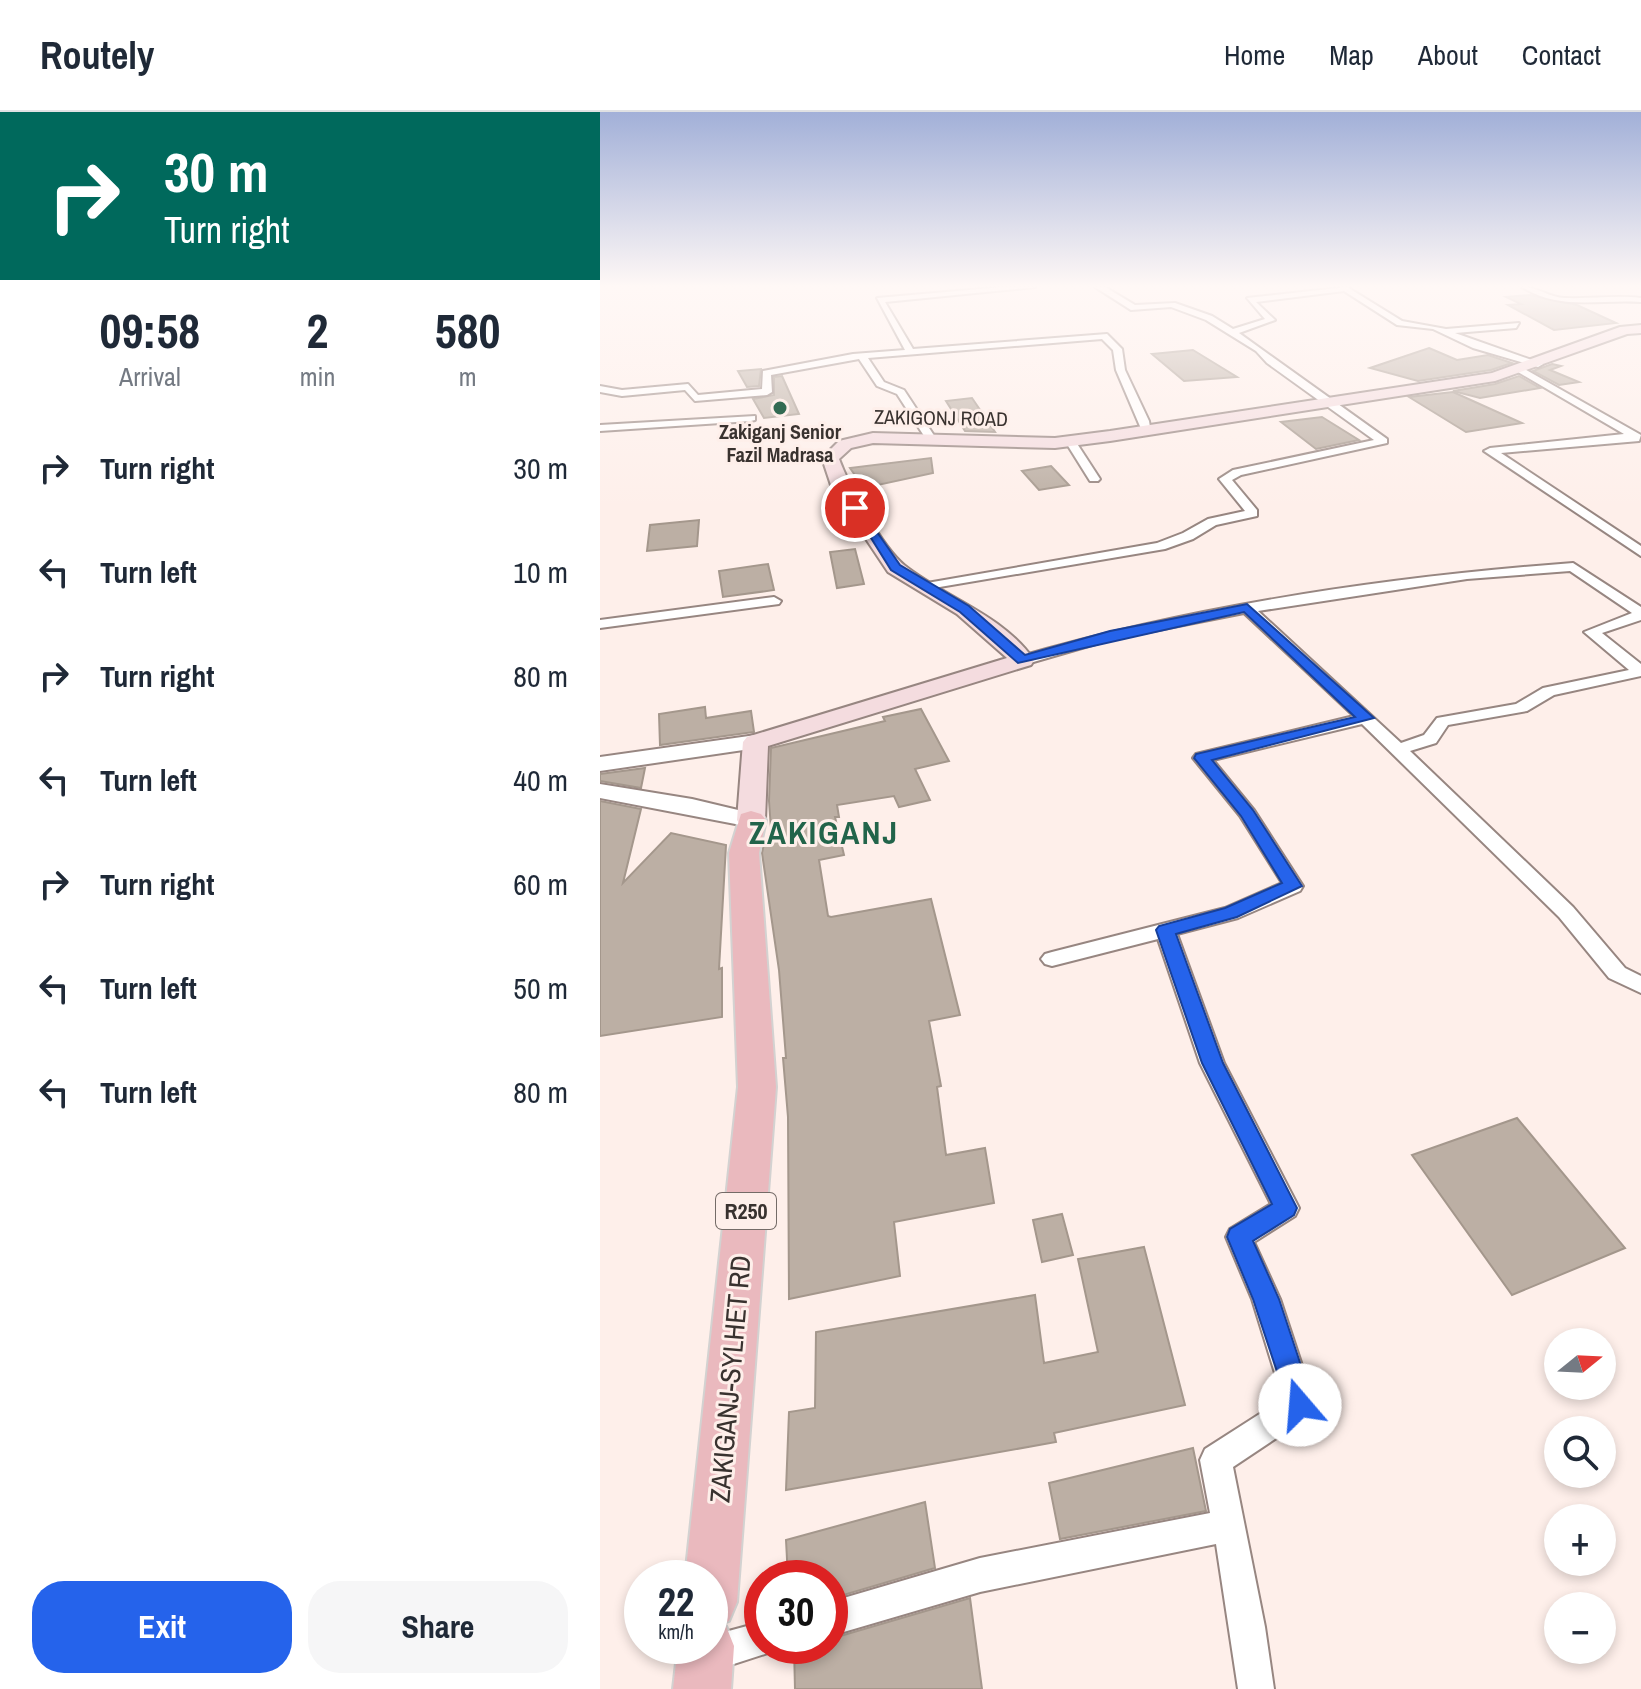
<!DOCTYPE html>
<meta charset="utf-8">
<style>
:root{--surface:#fff;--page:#f6f6f7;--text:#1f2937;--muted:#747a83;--line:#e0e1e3;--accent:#2563eb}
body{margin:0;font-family:"Archivo Narrow",sans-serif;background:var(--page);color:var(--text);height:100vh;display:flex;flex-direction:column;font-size:30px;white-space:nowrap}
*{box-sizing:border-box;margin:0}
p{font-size:26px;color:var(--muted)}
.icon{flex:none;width:44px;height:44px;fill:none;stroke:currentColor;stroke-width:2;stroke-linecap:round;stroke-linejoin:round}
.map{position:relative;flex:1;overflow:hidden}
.side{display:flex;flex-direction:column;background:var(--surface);width:600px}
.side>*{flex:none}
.guide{background:#00695c;color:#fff;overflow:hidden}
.needle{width:52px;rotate:72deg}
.controls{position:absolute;left:944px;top:1216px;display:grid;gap:16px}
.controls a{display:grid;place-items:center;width:72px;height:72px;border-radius:50%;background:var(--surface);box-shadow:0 4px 12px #0003;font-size:40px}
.speed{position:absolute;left:24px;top:1448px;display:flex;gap:16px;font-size:40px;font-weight:700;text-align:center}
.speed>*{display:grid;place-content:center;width:104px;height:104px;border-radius:50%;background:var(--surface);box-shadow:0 4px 12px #0003;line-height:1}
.speed small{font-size:20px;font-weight:400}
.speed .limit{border:12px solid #d22;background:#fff;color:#111}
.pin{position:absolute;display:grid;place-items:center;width:68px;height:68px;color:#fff;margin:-34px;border:4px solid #fff;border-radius:50%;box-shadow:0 2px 8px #0007}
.me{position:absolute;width:88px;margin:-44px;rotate:342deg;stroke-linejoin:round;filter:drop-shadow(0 0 6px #0008)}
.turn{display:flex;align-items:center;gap:28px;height:168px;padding:0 32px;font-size:36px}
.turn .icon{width:104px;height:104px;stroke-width:2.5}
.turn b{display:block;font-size:56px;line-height:68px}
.eta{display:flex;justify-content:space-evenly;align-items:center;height:136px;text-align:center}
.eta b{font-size:48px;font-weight:800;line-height:56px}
.button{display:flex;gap:16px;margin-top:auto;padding:16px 32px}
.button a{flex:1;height:92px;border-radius:32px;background:var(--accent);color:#fff;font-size:32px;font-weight:800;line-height:92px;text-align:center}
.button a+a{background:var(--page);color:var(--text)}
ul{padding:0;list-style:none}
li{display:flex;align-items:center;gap:24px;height:104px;padding:0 32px}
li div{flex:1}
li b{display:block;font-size:30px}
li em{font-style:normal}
header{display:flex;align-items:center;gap:48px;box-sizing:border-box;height:112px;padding:0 40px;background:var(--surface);border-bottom:2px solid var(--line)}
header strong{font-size:38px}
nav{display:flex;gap:44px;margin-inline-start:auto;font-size:28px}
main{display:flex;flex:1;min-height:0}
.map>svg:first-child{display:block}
.building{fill:#bcafa4;stroke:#a4978c;stroke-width:2}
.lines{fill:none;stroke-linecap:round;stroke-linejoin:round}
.minor-casing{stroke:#978681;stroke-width:4}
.tertiary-casing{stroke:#978681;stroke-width:4}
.secondary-casing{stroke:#978681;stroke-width:4}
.primary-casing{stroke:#d3d2d1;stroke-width:4}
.minor{fill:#fff;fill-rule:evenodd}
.tertiary{fill:#fff;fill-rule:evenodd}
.secondary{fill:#f4dcdf;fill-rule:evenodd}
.primary{fill:#eab9be;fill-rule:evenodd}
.route{fill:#2563eb;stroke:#184099;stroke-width:2}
.poi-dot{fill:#326a52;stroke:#feefea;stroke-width:3}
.labels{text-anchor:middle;stroke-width:6;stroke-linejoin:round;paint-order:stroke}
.far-street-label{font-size:20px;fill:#39322f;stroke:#feefea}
.far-poi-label{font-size:20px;font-weight:bold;fill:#39322f;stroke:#feefea}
.shield{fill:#feefea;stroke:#746b67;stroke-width:2}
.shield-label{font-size:22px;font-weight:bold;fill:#39322f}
.near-street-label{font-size:28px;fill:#39322f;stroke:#feefea}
.district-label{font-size:32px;font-weight:bold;letter-spacing:2px;fill:#22644a;stroke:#feefea}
</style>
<header>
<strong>Routely</strong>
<nav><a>Home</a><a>Map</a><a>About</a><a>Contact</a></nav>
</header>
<main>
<section class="side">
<div class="guide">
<div class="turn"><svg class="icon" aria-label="right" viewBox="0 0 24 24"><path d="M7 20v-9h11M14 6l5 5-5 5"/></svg><div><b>30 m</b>Turn right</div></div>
</div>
<div class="eta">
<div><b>09:58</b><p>Arrival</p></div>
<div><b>2</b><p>min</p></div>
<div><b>580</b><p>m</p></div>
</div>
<ul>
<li><svg class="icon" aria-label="right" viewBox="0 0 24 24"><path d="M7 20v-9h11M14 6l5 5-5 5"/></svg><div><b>Turn right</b></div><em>30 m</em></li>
<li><svg class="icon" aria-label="left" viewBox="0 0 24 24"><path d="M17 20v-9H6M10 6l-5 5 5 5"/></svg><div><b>Turn left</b></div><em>10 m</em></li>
<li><svg class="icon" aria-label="right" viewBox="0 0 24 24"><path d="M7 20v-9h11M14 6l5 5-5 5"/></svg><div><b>Turn right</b></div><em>80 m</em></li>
<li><svg class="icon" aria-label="left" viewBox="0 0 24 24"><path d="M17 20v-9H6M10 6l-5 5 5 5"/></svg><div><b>Turn left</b></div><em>40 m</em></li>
<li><svg class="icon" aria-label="right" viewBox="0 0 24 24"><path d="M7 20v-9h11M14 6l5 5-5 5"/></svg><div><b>Turn right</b></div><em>60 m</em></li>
<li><svg class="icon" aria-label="left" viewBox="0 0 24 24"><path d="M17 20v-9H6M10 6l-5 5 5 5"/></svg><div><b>Turn left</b></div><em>50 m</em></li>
<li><svg class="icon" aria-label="left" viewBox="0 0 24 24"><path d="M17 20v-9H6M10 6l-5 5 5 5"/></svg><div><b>Turn left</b></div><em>80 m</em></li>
</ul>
<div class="button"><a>Exit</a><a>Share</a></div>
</section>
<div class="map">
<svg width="1041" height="1577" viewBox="0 0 1041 1577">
<rect width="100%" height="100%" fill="#feefea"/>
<g class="building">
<path d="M930,183l47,10 39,18 -62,7 -46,-25 13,-1 -15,-7z"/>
<path d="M829,236l28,12 31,-5 24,8 -21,7 -73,11 -48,-13z"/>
<path d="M593,238l44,27 -53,4 -32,-27z"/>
<path d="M952,252l9,2 -11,4 29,12 -20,3 -26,-14z"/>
<path d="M161,257l-2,17 -12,1 -9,-16z"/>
<path d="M182,264l17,38 -35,4 -11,-19 21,-4v-18z"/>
<path d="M919,264l21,12 -60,10 -27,-7 42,-7z"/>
<path d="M853,280l69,31 -56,9 -57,-35z"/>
<path d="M372,286l23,34 -30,-1 -19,-30z"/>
<path d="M722,305l37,23 -43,9 -35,-27z"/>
<path d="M331,346l2,15 -69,15 -14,-20z"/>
<path d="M451,354l18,19 -30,5 -17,-19z"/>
<path d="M99,408l-2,26 -50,5 3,-26z"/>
<path d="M255,437l9,35 -27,4 -7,-36z"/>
<path d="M168,452l6,26 -51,7 -4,-26z"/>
<path d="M105,595l1,11 45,-7 3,21 -94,13 -1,-31z"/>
<path d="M321,597l28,52 -34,8 15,31 -31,7 -5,-11 -57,9 2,12h-4l9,38 -25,5 9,56 3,1 100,-18 29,116 -31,6 12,65 -4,1 9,68 39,-7 9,55 -100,19 6,54 -111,23 -1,-182 -5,-59h3l-7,-88 -17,-117 2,-9 8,-1 -3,-42 2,-53 114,-27 -2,-4z"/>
<path d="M45,656l-4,20 -41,-7v-7z"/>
<path d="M0,689l41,8 -18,74 48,-50 55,12 -7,124 3,-1v49l-122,19z"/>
<path d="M917,1006l108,130 -113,47 -100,-140z"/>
<path d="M462,1102l11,41 -31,7 -9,-42z"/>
<path d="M544,1135l41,158 -131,28 2,9 -270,48 3,-78 26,-4 1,-76 219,-37 9,68 54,-11 -20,-93z"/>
<path d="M593,1336l13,63 -146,28 -11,-56z"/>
<path d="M325,1390l10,66 -105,31v-21h-42l-2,-38z"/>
<path d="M370,1486l12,91h-187l-1,-43h36v-7z"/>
</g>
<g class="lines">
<defs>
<g id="minor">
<path d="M403,175h32l-150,15 28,47 194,-15 15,15 3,21 24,51 2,12 -9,-2 -26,-61 -3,-20 -11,-11 -234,19 16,24 20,8 31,47 -5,3 -4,-1 -29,-45 -20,-8 -18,-27 -88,16 1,17 -5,3 -72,6 -10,-11 -63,6 -22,-4v-6l22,4 66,-6 10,11 64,-6 1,-18 90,-17 52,-4 -28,-52z"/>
<path d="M495,175h10l30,18 40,-2 37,13 21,13 32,-10 -18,-21 100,-11 55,34 44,8 73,-6 -3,5 -61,5 88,31 -5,3 -65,-19 -40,-19 -36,-4 -53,-34 -88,11 19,18 -36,13 148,106v4l-146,32 -9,5 25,30v6l-41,9 -23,14 -28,10 -243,41v-6l5,-1 230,-40 26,-10 25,-14 37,-8 -26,-32 14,-9 141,-30 -107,-77 -11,-12 -50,-31 -35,-13 -40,3z"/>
<path d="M922,175c16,0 28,11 43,11 26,1 50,-3 76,0v4c-43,-3 -81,9 -119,-15z"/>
<path d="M921,255l120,68 -2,6 -138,12 140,93v10l-157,-105 6,-3 134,-14 -106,-62z"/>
<path d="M155,304v4l-4,1 -151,10v-6z"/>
<path d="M466,327h8l26,40 -2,2h-8l-25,-40z"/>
<path d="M973,451l68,44v13l-39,13 39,31v12l-87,19 -27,16 -79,14 -12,18 -26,8 163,156 52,61 16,8v17l-32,-15 -50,-61 -197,-193 -149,36 41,50 49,76 -3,5 -62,27 -61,16 47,129 75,145 -4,8 -41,26 26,57 35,106 -4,10 -78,52 32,160 9,62h-36l-22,-145 -236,48 -150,44v-34l150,-44 230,-45 -10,-53 5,-11 78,-50 -31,-100 -26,-62 4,-8 41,-25 -71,-141 -42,-124 -106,27 -7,-2 -4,-5 4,-5 7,-2 173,-44 57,-25 -42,-67 -47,-58 3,-4 158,-38 -110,-103 -131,26 -90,26 -8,-5 3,-3c180,-52 368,-80 555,-94zM970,459l62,42 -48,19 45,38 -86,18 -27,16 -79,14 -13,17 -23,8 -143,-132 209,-32z"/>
<path d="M174,485l7,4 -2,3 -179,24v-8z"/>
<path d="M162,1510v24h14l-2,5 -65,21 -12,-6 -6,-12 4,-8h15v-10z"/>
</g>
<g id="tertiary">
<path d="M156,623l11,7 -3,5 -164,24v-14z"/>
<path d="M0,672l92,15 67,16 4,5 -12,7 -151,-29z"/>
</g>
<path id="secondary" d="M1041,213v8l-14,1 -132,47 -385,60 -55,7 -182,-5 -22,5 -12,11c10,27 43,88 65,106 41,33 98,49 130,95l-3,5 -263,81 -3,74 -4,6h-20l-4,-6 6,-78 4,-5 260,-79 -50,-44 -69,-42 -56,-84 -10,-30 17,-17 34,-8 182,5 55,-7 382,-58 128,-46z"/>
<path id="primary" d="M151,699l10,3 5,6 -7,33 17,234 -39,515 -8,19 -8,3 5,2 8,20 -3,43h-58l5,-43h32v-68h-25l53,-491 -9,-234 12,-39z"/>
</defs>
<use href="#minor" class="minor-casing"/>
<use href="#tertiary" class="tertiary-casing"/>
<use href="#secondary" class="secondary-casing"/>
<use href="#primary" class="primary-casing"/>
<use href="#minor" class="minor"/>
<use href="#tertiary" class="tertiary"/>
<use href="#secondary" class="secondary"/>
<use href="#primary" class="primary"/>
</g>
<linearGradient id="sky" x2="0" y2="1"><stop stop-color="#a2b0d8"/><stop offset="0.44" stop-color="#fff8f6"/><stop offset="1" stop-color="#fff8f6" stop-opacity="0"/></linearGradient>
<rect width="1041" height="396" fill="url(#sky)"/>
<path class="route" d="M251,394h8l41,59 69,41 56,49 85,-24 137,-27 127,114 -162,42 41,50 49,76 -65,31 -61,17 47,129 74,145 -3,7 -41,26 26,58 35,106 -4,9 -10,4 -9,-4 -38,-115 -26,-62 3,-8 42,-25 -70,-141 -46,-133 3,-4 66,-18 57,-25 -41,-67 -47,-58 2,-4 159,-37 -111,-105 -226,51 -58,-51 -69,-42z"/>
<circle class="poi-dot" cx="180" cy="296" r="8"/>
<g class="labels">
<g class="far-street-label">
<text transform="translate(341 306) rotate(1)" y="7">ZAKIGONJ ROAD</text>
</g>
<g class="far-poi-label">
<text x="180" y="327">Zakiganj Senior<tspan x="180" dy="23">Fazil Madrasa</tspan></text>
</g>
<rect class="shield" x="116" y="1081" width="60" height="36" rx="6"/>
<g class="shield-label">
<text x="146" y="1107">R250</text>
</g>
<g class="near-street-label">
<text transform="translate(130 1267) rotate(-85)" y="10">ZAKIGANJ-SYLHET RD</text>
</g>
<g class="district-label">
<text x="224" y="732">ZAKIGANJ</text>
</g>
</g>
</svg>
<div class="controls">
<a><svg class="needle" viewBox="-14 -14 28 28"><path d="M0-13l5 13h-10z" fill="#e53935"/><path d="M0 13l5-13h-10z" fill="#747a83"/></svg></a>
<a><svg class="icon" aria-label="search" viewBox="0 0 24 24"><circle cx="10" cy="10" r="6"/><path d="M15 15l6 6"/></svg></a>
<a>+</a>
<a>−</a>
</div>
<div class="speed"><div>22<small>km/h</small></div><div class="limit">30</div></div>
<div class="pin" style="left:255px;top:396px;background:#d93025"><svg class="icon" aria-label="arrive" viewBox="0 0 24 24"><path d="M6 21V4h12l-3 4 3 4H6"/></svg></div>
<svg class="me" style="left:700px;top:1293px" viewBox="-20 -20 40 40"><circle r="19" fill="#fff"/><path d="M0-13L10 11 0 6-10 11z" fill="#2563eb"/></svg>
</div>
</main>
